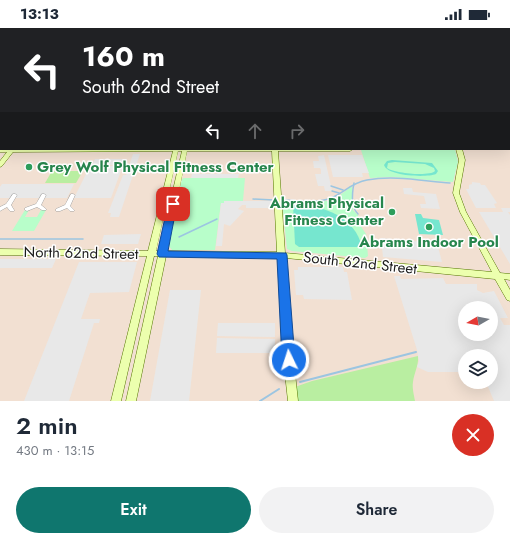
<!DOCTYPE html>
<meta charset="utf-8">
<style>
:root{--surface:#fff;--page:#f2f2f3;--text:#1f2937;--muted:#747a83;--accent:#0f766e}
body{margin:0;font-family:Jost,sans-serif;background:var(--page);color:var(--text);height:100vh;display:flex;flex-direction:column;font-size:15px;white-space:nowrap}
*{box-sizing:border-box;margin:0}
p{font-size:13px;color:var(--muted)}
.icon{flex:none;width:22px;height:22px;fill:none;stroke:currentColor;stroke-width:2;stroke-linecap:round;stroke-linejoin:round}
.map{position:relative;height:373px;overflow:hidden}
.side{display:flex;flex-direction:column;background:var(--surface);flex:1}
.side>*{flex:none}
.top-card{position:absolute;left:0px;top:0px;width:510px;height:122px;box-shadow:0 4px 16px #0002;background:#202124;color:#fff;overflow:hidden}
.needle{width:26px;rotate:261deg}
.fabs{position:absolute;left:458px;top:273px;display:grid;gap:8px}
.fabs a{display:grid;place-items:center;width:40px;height:40px;border-radius:50%;background:var(--surface);box-shadow:0 4px 16px #0002;font-size:20px}
.pin{position:absolute;display:grid;place-items:center;width:34px;height:34px;color:#fff;margin:-17px;border-radius:8px;box-shadow:0 2px 6px #0006}
.me{position:absolute;width:44px;margin:-22px;rotate:356deg;stroke-linejoin:round;filter:drop-shadow(0 0 3px #0008)}
.turn{display:flex;align-items:center;gap:14px;height:84px;padding:0 16px;font-size:18px}
.turn .icon{width:52px;height:52px;stroke-width:2.5}
.turn b{display:block;font-size:28px;line-height:34px}
.lanes{display:flex;align-items:center;height:38px;padding:0 16px;background:#0003;justify-content:center;gap:20px;direction:ltr}
.lanes .off{opacity:.35}
.round{display:grid;place-items:center;flex:none;width:42px;height:42px;border-radius:21px;background:var(--page)}
.summary{display:flex;align-items:center;justify-content:space-between;height:68px;padding:0 16px}
h1{font-size:24px;font-weight:600;line-height:30px}
.cta{display:flex;gap:8px;margin-top:auto;padding:8px 16px}
.cta a{flex:1;height:46px;border-radius:24px;background:var(--accent);color:#fff;font-size:16px;font-weight:600;line-height:46px;text-align:center}
.cta a+a{background:var(--page);color:var(--text)}
.status{display:flex;justify-content:space-between;align-items:center;height:28px;padding:0 20px;background:var(--surface);direction:ltr}
.status svg{height:11px;fill:currentColor}
.map>svg:first-child{display:block}
.military{fill:#f2e0d2;fill-rule:evenodd}
.grass{fill:#b9eea1}
.park{fill:#b8feca}
.pitch{fill:#76e6cf;fill-rule:evenodd}
.parking{fill:#e8e8e8;fill-rule:evenodd}
.lines{fill:none;stroke-linecap:round;stroke-linejoin:round}
.stream-far1{stroke:#9cc5e1;stroke-width:1.5}
.stream{stroke:#9cc5e1;stroke-width:2}
.taxiway{fill:#acaba5;fill-rule:evenodd}
.street-casing{stroke:#a3a3a3;stroke-width:1}
.secondary-casing{stroke:#547600;stroke-width:1}
.street{fill:#fff;fill-rule:evenodd}
.secondary{fill:#ecffae;fill-rule:evenodd}
.route{fill:#1a73e8;stroke:#114b97}
.leisure-dot{fill:#2e9e5b;stroke:#fff;stroke-width:1.5}
.labels{text-anchor:middle;stroke-width:3;stroke-linejoin:round;paint-order:stroke}
.leisure-label{font-size:15px;font-weight:bold;fill:#27864d;stroke:#fff;text-anchor:start}
.street-label{font-size:15px;fill:#1c1c1c;stroke:#fff}
</style>
<div class="status"><b>13:13</b><svg viewBox="0 0 49 12"><path d="M0 12V9h3v3zM5 12V6h3v6zM10 12V3h3v9zM15 12V0h3v12zM26 1h20v11H26zM47 4h2v5h-2z"/></svg></div>
<div class="map">
<svg width="510" height="373" viewBox="0 0 510 373">
<rect width="100%" height="100%" fill="#efece0"/>
<path class="military" d="M0,0h510v373h-510zM1,1h508v120h-508zM465,280h26v26h-26zM465,328h26v26h-26z"/>
<g class="grass">
<path d="M52,143h31l-7,12h-31z"/>
<path d="M418,328c1,9 -4,17 -5,26 -1,6 1,13 2,19h-117l-3,-14 17,-6z"/>
</g>
<g class="park">
<path d="M368,121h87l3,13 -5,20 -62,-5 -21,1 -9,-28z"/>
<path d="M184,150h61l-2,23h-19v2h-3l-6,47h-43l-4,-5 14,-66z"/>
<path d="M352,158l1,24 5,5v7l8,12 2,22 -3,2 -73,-7 -5,-2 -5,-48h47l6,-2z"/>
<path d="M25,182h4l-4,7h12l4,-7h5l-12,21h-22z"/>
</g>
<g class="pitch">
<path d="M392,132l40,3 6,8 -2,3c-10,4 -49,2 -52,-9l3,-4zM395,134l30,2 9,4 1,3c-6,6 -42,2 -48,-3l1,-5z"/>
<path d="M293,177c28,-1 62,11 69,42h-63l-4,-3z"/>
<path d="M415,186h6l2,4 16,2 4,15 -24,-1z"/>
</g>
<g class="parking">
<path d="M133,126h7l-21,63h-9l1,-4h-3l15,-38h3z"/>
<path d="M324,127l7,31 1,5h-7l-1,-5h-6l-3,-12h6v-4l-1,-2h-6l-1,-7h6l-1,-5z"/>
<path d="M328,127h34l7,18h-7l1,4h-30z"/>
<path d="M95,131h32l-2,6h-33z"/>
<path d="M90,138h29v2h3l-11,30h-37z"/>
<path d="M192,146h47l-1,4h-47z"/>
<path d="M472,154l8,1 1,2h4l12,18 -3,1 2,4h-20l-10,-19h3v-4l3,-1z"/>
<path d="M2,156h72l-7,14h-67v-11z"/>
<path d="M403,160h9l1,4 23,2 4,15 -19,-1 -1,-4h6l-2,-8 -20,-2z"/>
<path d="M224,173h47l1,7h-26v-3h-4l-4,4 6,2 -14,15 -6,-2 -2,22h-6l5,-43h3z"/>
<path d="M501,180h9v4h-2l2,3v49l-31,-52h24z"/>
<path d="M141,206l-3,10h-37l3,-9z"/>
<path d="M381,210l56,5 5,19 -59,-5z"/>
<path d="M0,231h56l-4,9h-52z"/>
<path d="M79,234h58l-8,30 -39,1 -9,26h19l-1,4h-5l-25,78h-45z"/>
<path d="M298,239h45l1,5h3l5,28 -48,-1 -1,-4h-7l-2,-25h4z"/>
<path d="M394,248h6l1,3 42,-1 3,6h31v6l6,3 11,-2 14,27h-8l4,7h6v76h-16l-8,-19h5v-26h-26v16h-37l-11,-5 2,-6 -2,-11zM465,280h26v26h-26z"/>
<path d="M170,262h31l-12,111h-39z"/>
<path d="M218,295h57v14l-58,-1z"/>
<path d="M217,310l58,1v14h-59z"/>
</g>
<g class="lines">
<g class="stream-far1">
<path d="M354,155c-2,10 -3,24 4,31"/>
<path d="M331,158l12,4"/>
<path d="M332,163l7,2"/>
<path d="M253,171l21,1"/>
<path d="M282,172c16,0 34,4 49,-2 14,-6 20,-15 36,-18 27,-5 56,1 83,3"/>
<path d="M179,209l38,-18"/>
<path d="M0,211h83"/>
</g>
<g class="stream">
<path d="M300,354l116,-30"/>
<path d="M260,373l19,-12"/>
</g>
<path class="taxiway" d="M421,0h36l1,1h-38z"/>
<defs>
<g id="street">
<rect x="161" y="0" width="2" height="1"/>
<rect x="0" y="82" width="1" height="2"/>
<path d="M13,166h2l2,1 -6,10 3,5v1h-4l-3,-4 -7,4v-4l6,-3z"/>
<path d="M42,166h2l2,1 -5,10 5,4v1h-4l-5,-3 -10,4 -2,-1v-2l11,-4z"/>
<path d="M71,166h2l2,1 -5,11 4,4v1h-4l-3,-3 -7,3h-4v-2l9,-4z"/>
</g>
<g id="secondary">
<path d="M79,0h4l-5,1z"/>
<path d="M100,0h4l-5,1z"/>
<rect x="203" y="0" width="4" height="1"/>
<rect x="208" y="0" width="4" height="1"/>
<rect x="265" y="0" width="4" height="1"/>
<path d="M472,0h4l1,1h-4z"/>
<rect x="509" y="32" width="1" height="3"/>
<path d="M1,93v4l-1,1v-4z"/>
<rect x="509" y="107" width="1" height="4"/>
<path d="M0,120l353,1 -3,2h-72l7,102 207,19 -32,-60 -7,-19 6,-33 -3,-11h6l3,11 -6,33 7,19 34,61 10,1v6l-6,-1 6,11v11l-3,-1 -12,-21 -209,-21 6,88 6,55h-10l-6,-55 -4,-88 -112,-2 -30,145h-10l32,-145h-4l-33,145h-10l36,-145 -147,-1v-6l148,2 25,-100 -160,1 -11,14 -2,1v-6l7,-9h-7zM178,123h4l-23,100h-3zM187,123h85l5,101 -110,-1z"/>
</g>
</defs>
<use href="#street" class="street-casing"/>
<use href="#secondary" class="secondary-casing"/>
<use href="#street" class="street"/>
<use href="#secondary" class="secondary"/>
</g>
<path class="route" d="M173,173l4,3 -9,47 118,2 1,2 8,105 -2,4 -4,2 -5,-2 -2,-4 -5,-101 -118,-2 -2,-3 11,-50z"/>
<g class="leisure-dot">
<circle cx="29" cy="139" r="4"/>
<circle cx="392" cy="184" r="4"/>
<circle cx="429" cy="199" r="4"/>
</g>
<g class="labels">
<g class="leisure-label">
<text x="37" y="144">Grey Wolf Physical Fitness Center</text>
<text x="384" y="180" text-anchor="end">Abrams Physical<tspan x="384" dy="17">Fitness Center</tspan></text>
<text x="429" y="219" text-anchor="middle">Abrams Indoor Pool</text>
</g>
<g class="street-label">
<text transform="translate(81 225) rotate(1)" y="5">North 62nd Street</text>
<text transform="translate(360 235) rotate(6)" y="5">South 62nd Street</text>
</g>
</g>
</svg>
<div class="fabs">
<a><svg class="needle" viewBox="-14 -14 28 28"><path d="M0-13l5 13h-10z" fill="#e53935"/><path d="M0 13l5-13h-10z" fill="#747a83"/></svg></a>
<a><svg class="icon" aria-label="layers" viewBox="0 0 24 24"><path d="M12 4l9 5-9 5-9-5zM3 14l9 5 9-5"/></svg></a>
</div>
<div class="pin" style="left:173px;top:176px;background:#d93025"><svg class="icon" aria-label="arrive" viewBox="0 0 24 24"><path d="M6 21V4h12l-3 4 3 4H6"/></svg></div>
<svg class="me" style="left:289px;top:332px" viewBox="-20 -20 40 40"><circle r="17" fill="#1a73e8" stroke="#fff" stroke-width="3"/><path d="M0-11L8 9 0 5-8 9z" fill="#fff"/></svg>
<div class="top-card">
<div class="turn"><svg class="icon" aria-label="left" viewBox="0 0 24 24"><path d="M17 20v-9H6M10 6l-5 5 5 5"/></svg><div><b>160 m</b>South 62nd Street</div></div>
<div class="lanes"><svg class="icon" aria-label="left" viewBox="0 0 24 24"><path d="M17 20v-9H6M10 6l-5 5 5 5"/></svg><svg class="icon off" aria-label="ahead" viewBox="0 0 24 24"><path d="M12 20V5M6 11l6-6 6 6"/></svg><svg class="icon off" aria-label="right" viewBox="0 0 24 24"><path d="M7 20v-9h11M14 6l5 5-5 5"/></svg></div>
</div>
</div>
<section class="side">
<div class="summary"><div><h1>2 min</h1><p>430 m · 13:15</p></div><a class="round" style="background:#d93025;color:#fff"><svg class="icon" aria-label="close" viewBox="0 0 24 24"><path d="M6 6l12 12M18 6L6 18"/></svg></a></div>
<div class="cta"><a>Exit</a><a>Share</a></div>
</section>
